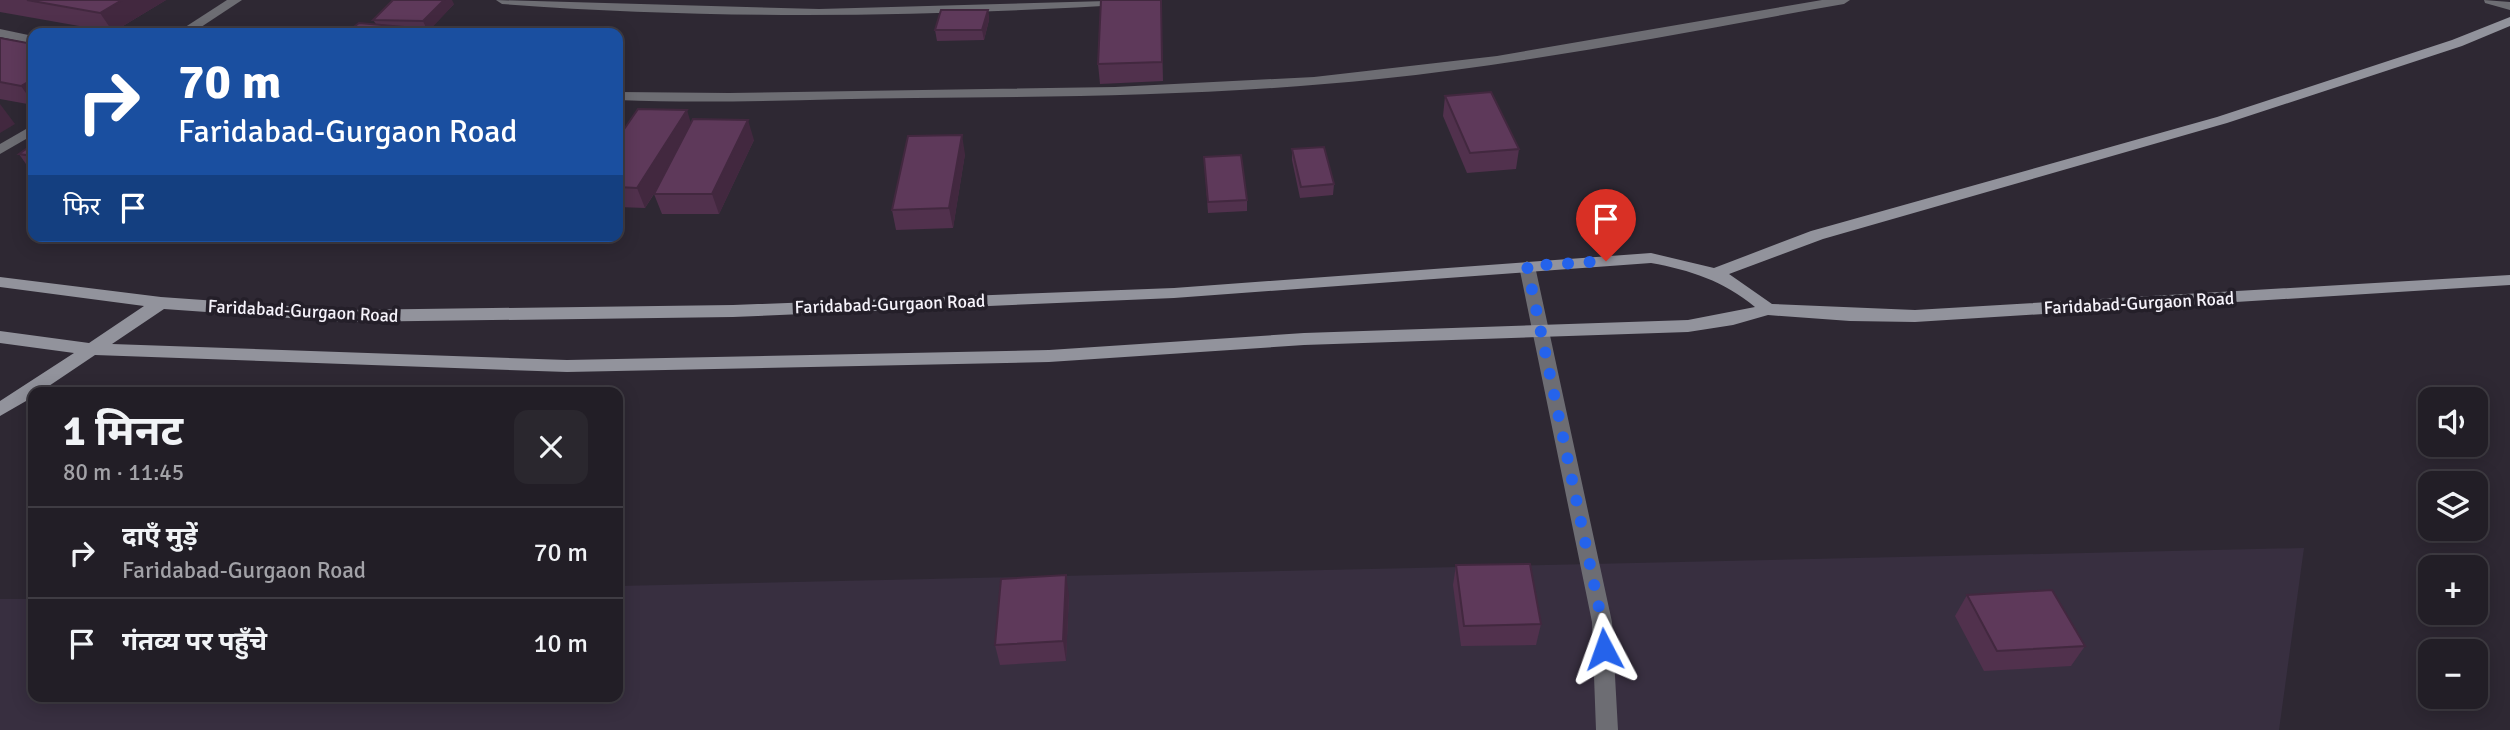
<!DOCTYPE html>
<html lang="hi">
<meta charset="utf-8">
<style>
:root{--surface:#221e26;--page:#2a272e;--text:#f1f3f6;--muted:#a2a2a7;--line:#3f3c43}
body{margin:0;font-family:Signika,"Noto Sans Devanagari",sans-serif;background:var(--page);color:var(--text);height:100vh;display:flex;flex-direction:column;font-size:26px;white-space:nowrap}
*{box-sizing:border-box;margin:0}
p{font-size:23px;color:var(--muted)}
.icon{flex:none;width:38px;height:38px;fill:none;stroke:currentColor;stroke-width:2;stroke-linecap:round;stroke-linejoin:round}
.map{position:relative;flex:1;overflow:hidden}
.sheet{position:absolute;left:28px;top:387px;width:595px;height:315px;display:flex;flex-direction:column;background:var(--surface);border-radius:14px;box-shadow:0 4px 18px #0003,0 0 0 2px var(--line)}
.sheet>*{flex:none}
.top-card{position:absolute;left:28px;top:28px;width:595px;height:214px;border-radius:14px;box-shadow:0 4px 18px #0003,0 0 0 2px var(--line);background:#1a4fa0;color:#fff;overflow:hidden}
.controls{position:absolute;left:2418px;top:387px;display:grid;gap:14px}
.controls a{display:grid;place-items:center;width:70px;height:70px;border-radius:14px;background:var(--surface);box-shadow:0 4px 18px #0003,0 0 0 2px var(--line);font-size:35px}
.pin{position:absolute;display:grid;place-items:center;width:60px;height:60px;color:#fff;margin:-72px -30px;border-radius:50% 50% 50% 0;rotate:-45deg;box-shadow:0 0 7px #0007}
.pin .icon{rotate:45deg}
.me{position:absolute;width:77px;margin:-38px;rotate:356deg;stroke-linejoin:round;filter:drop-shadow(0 0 5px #0008)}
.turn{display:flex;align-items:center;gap:24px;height:147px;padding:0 35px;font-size:32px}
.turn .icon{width:91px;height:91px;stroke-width:2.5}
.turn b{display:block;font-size:49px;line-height:60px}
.then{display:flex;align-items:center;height:66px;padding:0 35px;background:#0003;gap:14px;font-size:26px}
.round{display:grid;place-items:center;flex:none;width:74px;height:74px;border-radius:14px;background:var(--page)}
.head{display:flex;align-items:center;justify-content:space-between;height:119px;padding:0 35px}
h1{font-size:42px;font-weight:700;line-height:52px}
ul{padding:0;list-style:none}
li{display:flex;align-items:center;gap:21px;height:91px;padding:0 35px;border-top:2px solid var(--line)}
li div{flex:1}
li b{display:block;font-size:26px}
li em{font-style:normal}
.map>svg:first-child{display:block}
.built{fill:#382f40}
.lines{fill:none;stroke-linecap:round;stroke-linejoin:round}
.street{fill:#6d6d73;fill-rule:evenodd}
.secondary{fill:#92939c;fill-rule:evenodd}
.wall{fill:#51314d}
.shaded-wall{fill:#42283f}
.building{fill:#5e395a;stroke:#42283f;stroke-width:2}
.route{stroke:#2563eb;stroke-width:12;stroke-dasharray:0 21.6}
.labels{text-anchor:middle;stroke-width:7;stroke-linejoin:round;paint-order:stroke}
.street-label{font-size:18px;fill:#f6f3fb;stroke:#241f29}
</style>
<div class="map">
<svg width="2510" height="730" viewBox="0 0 2510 730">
<rect width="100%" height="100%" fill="#2e2833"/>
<path class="built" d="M2304,548l-25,182h-2279v-131h33v97h585v-110z"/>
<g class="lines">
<g class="street">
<path d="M227,0h15l-50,33h-16z"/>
<path d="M496,0l323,9 324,-9 -6,4c-212,13 -423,16 -635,0z"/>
<path d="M1822,0h28l-6,4c-154,27 -309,59 -465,75 -154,16 -309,18 -464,19 -99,1 -198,6 -297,2v-8l111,1 386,-6 199,-10 183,-21z"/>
<path d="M2484,0l26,2v8l-25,-7z"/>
<path d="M0,29l33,7v8l-33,-7z"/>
<path d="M33,125v10l-33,19v-10z"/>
<path d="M1527,261l8,5 77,356 6,108h-22l-4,-108 -73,-356z"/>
</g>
<path class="secondary" d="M2510,17v9l-48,20 -235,77 -404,116 -94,35 43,30 143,6 595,-35v10l-595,37 -65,-1 -82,-6 -35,10 -45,7 -384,13 -255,17 -482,10 -472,-17 -55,37h-7v5l-33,19v-15l74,-48 -74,-10v-12l89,12 55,-37 -144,-19v-10l161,20 184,13 388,-5 441,-17 477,-35 63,15 97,-37 406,-114 235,-77zM1651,263c39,7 73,18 104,44l-67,13 -384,13 -255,17 -482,10 -455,-16 52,-35 181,13 388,-5 441,-19z"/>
</g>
<g class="wall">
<path d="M0,0h166l-53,32 -113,-20z"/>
<path d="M1161,0l2,81 -63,3 -2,-20z"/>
<path d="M454,4l-24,25 20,2 1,2h-105l30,-9 -3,-4z"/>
<path d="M988,10l1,10 -5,20 -47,1 -2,-11z"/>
<path d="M0,38l33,6v61l-33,-6z"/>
<path d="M1445,96l74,53 -3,20 -49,4 -24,-57z"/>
<path d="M691,123l63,17 -35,74h-57l-8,-20 2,-3 -11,17 -27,-1v-69z"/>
<path d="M33,144v30l-14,-20z"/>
<path d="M1292,149l42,35 -1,11 -33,3 -8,-38z"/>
<path d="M965,154l-12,74 -57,2 -4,-20z"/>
<path d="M1204,157l43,43v11l-39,2z"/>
<path d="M1456,565l85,59 -5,21 -75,1 -8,-61z"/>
<path d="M1069,595l-3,66 -66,4 -5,-20z"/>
<path d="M1967,595l118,51 -14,20 -87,5 -29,-55z"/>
</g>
<g class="shaded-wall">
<path d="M122,0h44l-53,32 -13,-19z"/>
<path d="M444,0h8l2,4 -26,28 -5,-11z"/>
<path d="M988,10l1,10 -5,20 -2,-10z"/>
<path d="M33,79v24l-12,-17z"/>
<path d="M0,104l15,20 -15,9z"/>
<path d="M687,110l6,20 -48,78 -8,-20z"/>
<path d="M748,120l6,20 -35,74 -7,-20z"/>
<path d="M962,135l3,19 -12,74 -4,-20z"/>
<path d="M1066,575l3,20 -3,66 -3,-20z"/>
</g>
<g class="building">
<path d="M27,0h95l-22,13z"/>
<path d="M393,0h51l-21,21 -50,-1z"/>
<path d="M1101,0h60l1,62 -64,2z"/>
<path d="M941,10h47l-6,20h-47z"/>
<path d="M359,23l91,8 -2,2h-102z"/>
<path d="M0,38l33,6v35l-12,7 -21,-4z"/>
<path d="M1491,92l28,57 -49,4 -25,-57z"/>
<path d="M638,109l49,1 -50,78 -19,-1v-49z"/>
<path d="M693,119l55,1 -36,74h-58z"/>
<path d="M962,135l-13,73 -57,2 16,-74z"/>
<path d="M33,144v12l-14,-2z"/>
<path d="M1324,147l10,37 -33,3 -9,-38z"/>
<path d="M1241,155l6,45 -39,2 -4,-45z"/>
<path d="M1530,564l11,60 -77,2 -8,-61z"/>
<path d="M1066,575l-3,66 -68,4 6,-66z"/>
<path d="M2052,590l33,56 -88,5 -30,-56z"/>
</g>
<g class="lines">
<path class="route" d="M1604,649l-2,-27 -75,-356 79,-5"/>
</g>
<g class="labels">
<g class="street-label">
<text transform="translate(2139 303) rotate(-3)" y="6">Faridabad-Gurgaon Road</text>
<text transform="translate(890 304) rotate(-2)" y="6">Faridabad-Gurgaon Road</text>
<text transform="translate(303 311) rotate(3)" y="6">Faridabad-Gurgaon Road</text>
</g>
</g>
</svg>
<div class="controls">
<a><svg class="icon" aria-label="sound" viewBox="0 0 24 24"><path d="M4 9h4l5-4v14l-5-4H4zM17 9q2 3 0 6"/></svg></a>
<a><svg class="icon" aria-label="layers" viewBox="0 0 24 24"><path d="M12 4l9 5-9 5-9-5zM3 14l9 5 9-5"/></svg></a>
<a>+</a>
<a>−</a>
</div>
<div class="pin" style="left:1606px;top:261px;background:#d93025"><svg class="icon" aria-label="arrive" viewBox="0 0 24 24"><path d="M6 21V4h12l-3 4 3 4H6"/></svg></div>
<svg class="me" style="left:1604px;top:649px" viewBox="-20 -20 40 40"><path d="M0-17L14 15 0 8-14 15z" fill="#2563eb" stroke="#fff" stroke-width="4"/></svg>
<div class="top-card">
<div class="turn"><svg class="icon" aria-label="right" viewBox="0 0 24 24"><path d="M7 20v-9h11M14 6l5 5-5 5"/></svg><div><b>70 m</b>Faridabad-Gurgaon Road</div></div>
<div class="then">फिर<svg class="icon" aria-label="arrive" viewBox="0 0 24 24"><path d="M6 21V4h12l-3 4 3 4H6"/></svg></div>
</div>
<section class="sheet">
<div class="head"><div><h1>1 मिनट</h1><p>80 m · 11:45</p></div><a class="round"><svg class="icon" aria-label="close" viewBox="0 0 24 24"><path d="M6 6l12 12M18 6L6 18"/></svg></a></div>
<ul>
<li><svg class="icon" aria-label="right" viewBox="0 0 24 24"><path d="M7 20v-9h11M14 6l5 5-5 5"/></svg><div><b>दाएँ मुड़ें</b><p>Faridabad-Gurgaon Road</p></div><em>70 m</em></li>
<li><svg class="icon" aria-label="arrive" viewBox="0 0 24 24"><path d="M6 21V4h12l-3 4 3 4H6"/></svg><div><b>गंतव्य पर पहुँचे</b></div><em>10 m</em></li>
</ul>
</section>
</div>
